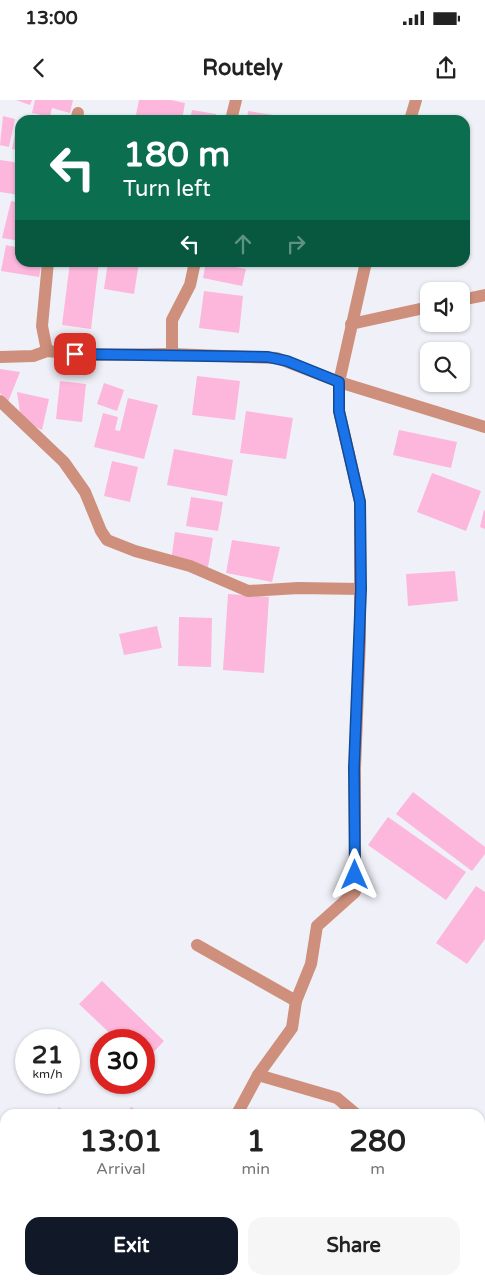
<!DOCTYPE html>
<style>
:root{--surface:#fff;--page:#f6f6f6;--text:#222;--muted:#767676;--accent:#111827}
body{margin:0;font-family:"Varela Round",sans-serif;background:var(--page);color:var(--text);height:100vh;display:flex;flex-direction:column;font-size:19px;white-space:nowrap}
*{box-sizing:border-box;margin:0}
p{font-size:16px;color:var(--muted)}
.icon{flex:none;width:28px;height:28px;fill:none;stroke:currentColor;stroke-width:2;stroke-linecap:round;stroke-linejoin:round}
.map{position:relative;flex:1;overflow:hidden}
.panel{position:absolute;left:0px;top:1009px;width:485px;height:176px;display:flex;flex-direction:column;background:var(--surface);border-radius:15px 15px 0 0;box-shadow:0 1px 4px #0004}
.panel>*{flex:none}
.guide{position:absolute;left:15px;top:15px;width:455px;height:152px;border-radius:15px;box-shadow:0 1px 4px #0004;background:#0b6e4f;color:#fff;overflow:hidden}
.buttons{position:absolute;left:420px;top:182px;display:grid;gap:10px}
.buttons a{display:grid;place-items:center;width:50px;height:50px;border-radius:10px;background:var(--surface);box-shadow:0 1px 4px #0004;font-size:25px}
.speed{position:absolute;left:15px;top:929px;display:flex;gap:10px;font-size:25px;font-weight:700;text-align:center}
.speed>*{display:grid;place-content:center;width:65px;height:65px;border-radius:50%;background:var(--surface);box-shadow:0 1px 4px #0004;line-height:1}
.speed small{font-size:12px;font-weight:400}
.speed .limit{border:8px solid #d22;background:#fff;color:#111}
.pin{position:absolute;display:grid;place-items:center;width:42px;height:42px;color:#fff;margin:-21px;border-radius:10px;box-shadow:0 2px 8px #0006}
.me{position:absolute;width:55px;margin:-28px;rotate:0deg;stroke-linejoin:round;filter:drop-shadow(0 0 4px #0008)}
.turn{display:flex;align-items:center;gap:18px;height:105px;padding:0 25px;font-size:22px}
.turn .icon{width:65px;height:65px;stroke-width:2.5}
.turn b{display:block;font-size:35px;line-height:42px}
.lanes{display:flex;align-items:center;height:48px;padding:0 25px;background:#0003;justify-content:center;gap:25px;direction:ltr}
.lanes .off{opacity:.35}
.eta{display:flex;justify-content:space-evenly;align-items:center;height:85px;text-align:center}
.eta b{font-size:30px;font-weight:700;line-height:35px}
.primary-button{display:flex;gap:10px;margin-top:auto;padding:10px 25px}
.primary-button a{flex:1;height:58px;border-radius:15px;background:var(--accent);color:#fff;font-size:20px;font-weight:700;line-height:58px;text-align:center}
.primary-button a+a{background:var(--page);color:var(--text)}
.status{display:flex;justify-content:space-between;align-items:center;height:35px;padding:0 25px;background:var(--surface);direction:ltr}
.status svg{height:14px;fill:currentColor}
header{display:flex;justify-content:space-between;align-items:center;height:65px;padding:0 25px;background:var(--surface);font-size:22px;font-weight:700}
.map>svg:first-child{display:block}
.building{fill:#fdb6dc}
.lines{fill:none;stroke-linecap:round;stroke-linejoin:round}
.minor{stroke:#ce907c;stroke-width:12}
.route-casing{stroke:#114b97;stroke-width:12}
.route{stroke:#1a73e8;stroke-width:9}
</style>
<div class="status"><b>13:00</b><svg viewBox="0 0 49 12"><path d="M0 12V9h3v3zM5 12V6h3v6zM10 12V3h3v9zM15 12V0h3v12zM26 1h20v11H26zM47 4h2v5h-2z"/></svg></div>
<header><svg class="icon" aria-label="back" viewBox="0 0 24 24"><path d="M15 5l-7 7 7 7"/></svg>Routely<svg class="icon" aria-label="share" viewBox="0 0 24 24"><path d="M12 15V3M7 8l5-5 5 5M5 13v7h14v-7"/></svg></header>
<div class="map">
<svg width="485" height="1184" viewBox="0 0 485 1184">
<rect width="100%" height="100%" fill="#f0f1f8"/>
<g class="building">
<path d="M16,0h16l-2,5z"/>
<path d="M35,0h38l-3,13 -18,-5 -2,9 -18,-4z"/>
<path d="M139,0h32l14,3 -3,17h-47z"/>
<path d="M192,10l24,4 -1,6h-25z"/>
<path d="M248,11l38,6 -1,3h-38z"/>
<path d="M3,16l12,3 -6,28 -9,-2z"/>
<path d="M18,20h2v30l-8,-1z"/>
<path d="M0,60l20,3v32l-20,-3z"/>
<path d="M11,101l9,2v38l-18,-3z"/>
<path d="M6,145l14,3v14h22l-3,15 -38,-6z"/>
<path d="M70,162h29l-8,67 -29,-4z"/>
<path d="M108,162h31l-5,32 -30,-5z"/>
<path d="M206,162l40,7 -4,17 -39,-8z"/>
<path d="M204,191l39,5 -4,37 -40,-5z"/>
<path d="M0,269l20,3 -12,30 -8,-9z"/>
<path d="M197,276l43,5 -5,39 -43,-5z"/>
<path d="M60,281l26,3 -4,38 -26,-3z"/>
<path d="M104,283l20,7 -7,21 -20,-7z"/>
<path d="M17,292l32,7 -7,31 -27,-14 5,-4z"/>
<path d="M128,298l30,7 -14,54 -50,-12 9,-34 15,4 -3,13 5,1z"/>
<path d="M246,311l47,7 -7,41 -46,-6z"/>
<path d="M399,330l58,12 -6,26 -58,-13z"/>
<path d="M174,349l59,11 -6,36 -60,-11z"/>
<path d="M112,361l26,6 -8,35 -26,-6z"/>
<path d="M432,373l49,18 -15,40 -49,-19z"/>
<path d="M191,397l32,5 -5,29 -32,-5z"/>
<path d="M484,410l1,1v18l-5,-2z"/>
<path d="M175,432l38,6 -5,29 -37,-6z"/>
<path d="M232,440l48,7 -8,35 -46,-9z"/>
<path d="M455,471l3,30 -50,5 -2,-32z"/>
<path d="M228,494l41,3 -5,76 -41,-3z"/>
<path d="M179,517l33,1 -1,49 -33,-1z"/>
<path d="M157,526l5,22 -38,7 -5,-21z"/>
<path d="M413,692l72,55v7l-13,17 -76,-57z"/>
<path d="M388,717l78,55 -20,28 -78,-55z"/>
<path d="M476,786l9,6v47l-18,25 -31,-21z"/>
<path d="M102,881l62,60 -20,21v-22h-27l-38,-36z"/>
<path d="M59,1007l8,7h-13z"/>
<path d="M131,1007l11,7h-15z"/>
<path d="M5,1105v12l-5,-5z"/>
<path d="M73,1180h16l4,4h-24z"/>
<path d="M305,1180h3l3,4h-11z"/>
</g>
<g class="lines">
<g class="minor">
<path d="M76,20l2,-7"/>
<path d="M231,20l5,-20"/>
<path d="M410,20l6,-20"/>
<path d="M461,200l24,-5"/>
<path d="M351,224l78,-17"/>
<path d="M47,251l-5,-25 6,-64"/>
<path d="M172,254v-34l18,-35 5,-23"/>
<path d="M0,257l33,-1 14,-5 42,4 83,-1 105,4 62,24 146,45"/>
<path d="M0,301l64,61 21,30 16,39 6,9 28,11 55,15 58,25 50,-3 63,1"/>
<path d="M197,845l99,56"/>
<path d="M258,975l79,23 19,16"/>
<path d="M237,1014l21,-39 34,-47 4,-27 15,-37 6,-38 38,-34v-124l5,-129v-137l-21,-91v-29l27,-120"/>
<path d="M0,1053l5,5"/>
<path d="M480,1069l5,1"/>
<path d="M117,1180l4,4"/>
</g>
</g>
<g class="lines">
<defs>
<path id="route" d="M75,254l193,3 19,4 52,21v29l21,91 1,87 -7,179 1,107"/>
</defs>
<use href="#route" class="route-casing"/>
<use href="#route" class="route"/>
</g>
</svg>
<div class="buttons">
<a><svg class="icon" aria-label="sound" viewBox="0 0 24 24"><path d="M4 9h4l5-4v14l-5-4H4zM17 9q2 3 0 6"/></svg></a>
<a><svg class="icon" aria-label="search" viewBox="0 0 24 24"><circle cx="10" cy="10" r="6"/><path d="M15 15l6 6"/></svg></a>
</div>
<div class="speed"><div>21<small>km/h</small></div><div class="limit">30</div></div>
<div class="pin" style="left:75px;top:254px;background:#d93025"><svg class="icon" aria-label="arrive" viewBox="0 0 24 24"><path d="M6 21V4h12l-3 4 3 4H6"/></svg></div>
<svg class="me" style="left:355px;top:775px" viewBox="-20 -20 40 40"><path d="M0-17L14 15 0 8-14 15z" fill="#1a73e8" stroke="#fff" stroke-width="4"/></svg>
<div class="guide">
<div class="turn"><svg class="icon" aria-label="left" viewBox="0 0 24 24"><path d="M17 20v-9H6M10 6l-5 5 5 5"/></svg><div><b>180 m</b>Turn left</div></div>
<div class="lanes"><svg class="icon" aria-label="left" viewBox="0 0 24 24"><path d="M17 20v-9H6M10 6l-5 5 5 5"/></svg><svg class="icon off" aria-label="ahead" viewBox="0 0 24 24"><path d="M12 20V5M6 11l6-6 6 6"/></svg><svg class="icon off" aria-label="right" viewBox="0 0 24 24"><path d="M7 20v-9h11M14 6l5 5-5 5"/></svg></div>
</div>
<section class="panel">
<div class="eta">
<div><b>13:01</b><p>Arrival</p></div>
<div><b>1</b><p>min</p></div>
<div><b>280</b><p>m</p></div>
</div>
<div class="primary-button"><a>Exit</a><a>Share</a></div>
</section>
</div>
